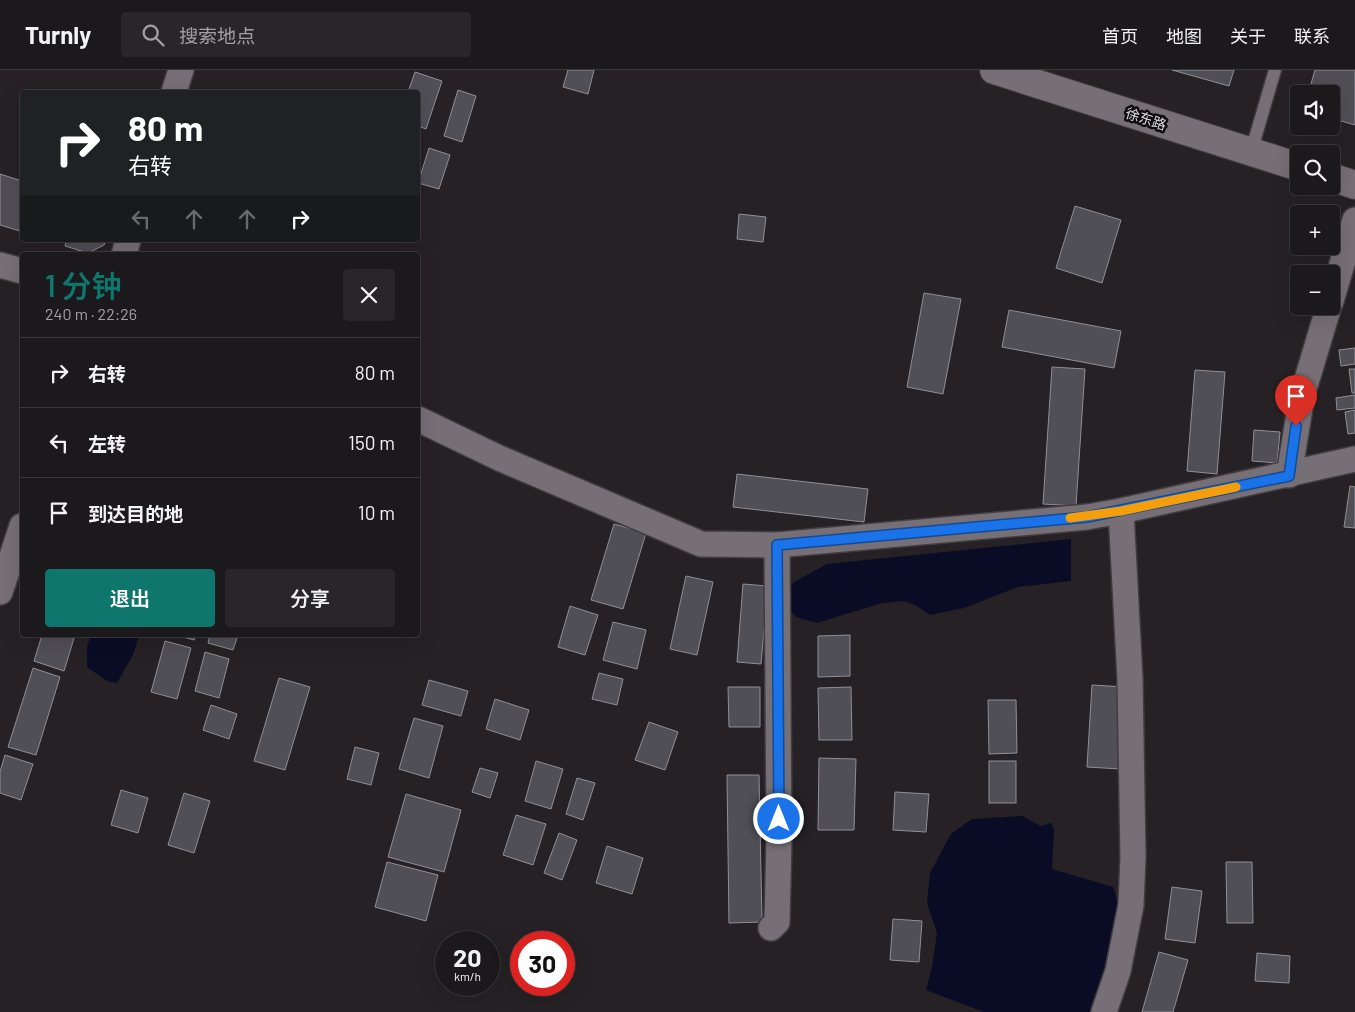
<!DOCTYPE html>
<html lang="zh">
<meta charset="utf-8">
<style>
:root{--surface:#1c191c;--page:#292629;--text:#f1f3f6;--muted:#a0a0a3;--line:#3a383b;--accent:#0f766e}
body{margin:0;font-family:Barlow,"Noto Sans SC",sans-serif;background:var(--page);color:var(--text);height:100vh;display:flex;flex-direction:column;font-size:19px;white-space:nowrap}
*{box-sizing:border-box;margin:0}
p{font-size:16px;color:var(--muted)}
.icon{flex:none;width:28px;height:28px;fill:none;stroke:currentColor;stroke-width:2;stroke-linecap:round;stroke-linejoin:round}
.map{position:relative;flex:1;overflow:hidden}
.side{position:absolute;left:20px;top:182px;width:400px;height:385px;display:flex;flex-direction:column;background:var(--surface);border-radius:5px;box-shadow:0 5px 20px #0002,0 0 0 1px var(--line)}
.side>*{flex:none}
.banner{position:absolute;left:20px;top:20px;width:400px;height:152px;border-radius:5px;box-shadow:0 5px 20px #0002,0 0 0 1px var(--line);background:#202124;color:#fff;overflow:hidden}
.tools{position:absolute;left:1290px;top:15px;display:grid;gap:10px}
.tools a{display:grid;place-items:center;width:50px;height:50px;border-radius:5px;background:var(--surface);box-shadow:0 5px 20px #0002,0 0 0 1px var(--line);font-size:25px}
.speed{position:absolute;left:435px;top:861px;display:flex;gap:10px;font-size:25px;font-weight:700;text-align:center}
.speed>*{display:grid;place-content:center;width:65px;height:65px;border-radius:50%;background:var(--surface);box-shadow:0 5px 20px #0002,0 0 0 1px var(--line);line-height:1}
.speed small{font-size:12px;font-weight:400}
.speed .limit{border:8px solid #d22;background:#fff;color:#111}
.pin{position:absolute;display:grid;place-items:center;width:42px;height:42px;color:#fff;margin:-51px -21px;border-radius:50% 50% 50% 0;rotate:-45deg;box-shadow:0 0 5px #0007}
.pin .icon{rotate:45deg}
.me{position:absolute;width:55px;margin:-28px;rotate:0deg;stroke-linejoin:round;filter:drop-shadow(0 0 4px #0008)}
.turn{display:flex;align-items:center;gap:18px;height:105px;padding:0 25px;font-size:22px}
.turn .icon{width:65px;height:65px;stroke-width:2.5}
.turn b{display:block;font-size:35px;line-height:42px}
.lanes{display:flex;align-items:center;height:48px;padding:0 25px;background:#0003;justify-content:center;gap:25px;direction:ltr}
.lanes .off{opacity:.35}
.round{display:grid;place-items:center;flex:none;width:52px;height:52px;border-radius:5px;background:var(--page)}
.overview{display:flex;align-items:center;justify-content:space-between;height:85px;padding:0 25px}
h1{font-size:30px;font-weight:600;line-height:38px;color:var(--accent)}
.action{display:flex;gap:10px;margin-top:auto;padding:10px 25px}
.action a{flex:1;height:58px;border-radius:5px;background:var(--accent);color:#fff;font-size:20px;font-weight:600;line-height:58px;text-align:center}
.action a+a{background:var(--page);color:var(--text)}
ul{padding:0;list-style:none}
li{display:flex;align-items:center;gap:15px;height:70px;padding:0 25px;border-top:1px solid var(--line)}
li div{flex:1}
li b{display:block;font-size:19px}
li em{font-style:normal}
header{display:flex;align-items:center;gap:30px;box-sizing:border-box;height:70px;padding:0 25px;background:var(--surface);border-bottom:1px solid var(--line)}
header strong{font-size:24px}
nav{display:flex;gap:28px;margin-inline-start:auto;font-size:18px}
.search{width:350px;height:45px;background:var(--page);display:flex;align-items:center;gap:12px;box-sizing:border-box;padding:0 18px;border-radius:5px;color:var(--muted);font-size:19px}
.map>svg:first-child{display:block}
.water{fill:#0a0c26}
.building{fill:#514f56;stroke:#918f96}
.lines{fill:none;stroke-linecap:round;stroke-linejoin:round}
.lane-casing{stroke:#403d41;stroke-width:15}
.street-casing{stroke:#403d41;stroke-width:28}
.secondary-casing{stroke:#403d41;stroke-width:30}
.lane{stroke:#767076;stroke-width:12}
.street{stroke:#767076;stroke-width:25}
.secondary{stroke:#767076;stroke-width:28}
.route-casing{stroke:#114b97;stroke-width:12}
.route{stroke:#1a73e8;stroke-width:9}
.slow{stroke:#f59e0b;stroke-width:9}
.labels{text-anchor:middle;stroke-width:5;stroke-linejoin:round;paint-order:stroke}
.street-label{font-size:14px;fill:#e0dde0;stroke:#0d0b0d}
</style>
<header>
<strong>Turnly</strong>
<div class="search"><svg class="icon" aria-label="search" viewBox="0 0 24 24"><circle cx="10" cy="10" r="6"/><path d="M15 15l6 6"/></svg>搜索地点</div>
<nav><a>首页</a><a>地图</a><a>关于</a><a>联系</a></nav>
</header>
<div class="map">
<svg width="1355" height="942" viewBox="0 0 1355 942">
<rect width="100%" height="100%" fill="#252125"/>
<g class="water">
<path d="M1071,469v42l-53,6 -54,21 -34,7 -15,-10 -12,-4 -21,2 -65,20 -21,-6 -9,-9 2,-23 38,-21z"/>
<path d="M91,565h48l-6,20 -16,28 -10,-2 -20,-14v-20z"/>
<path d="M1022,746l19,10 10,-3 3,6 -2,40 61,18 5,16 -15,73 -12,36h-107l-58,-22 6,-23 5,-34 -10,-30 3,-30 21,-39 21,-15z"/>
</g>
<g class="building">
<path d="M568,0h26l-6,24 -25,-7z"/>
<path d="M1172,0h62l-5,16z"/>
<path d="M1315,0h40v55l-24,-7v-24h-23z"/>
<path d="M415,2l27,9 -16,48 -8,-3v-34h-10z"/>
<path d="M458,20l18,6 -14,46 -18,-6z"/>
<path d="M429,78l21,7 -11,34 -21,-6z"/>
<path d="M0,104l22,7v40l-2,10 -20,-6z"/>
<path d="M1075,136l46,14 -19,63 -46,-15z"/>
<path d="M739,144l27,3 -3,25 -26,-3z"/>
<path d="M66,170h40l-2,5 -16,8 -23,-7z"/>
<path d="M924,223l37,6 -18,95 -36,-7z"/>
<path d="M1009,240l112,21 -7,37 -112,-21z"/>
<path d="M1355,278v16l-14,2 -2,-16z"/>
<path d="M1052,297l33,2 -9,137 -33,-2z"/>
<path d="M1349,299h6v24h-3z"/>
<path d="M1195,300l30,2 -8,102 -30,-3z"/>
<path d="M1355,325v13l-18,2 -1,-12z"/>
<path d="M1355,340v23l-7,1 -3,-22z"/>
<path d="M1254,360l26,2 -3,31 -25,-2z"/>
<path d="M737,404l131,15 -4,33 -131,-15z"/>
<path d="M1350,416l5,1v41l-11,-1z"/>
<path d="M614,454l32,9 -23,76 -32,-9z"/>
<path d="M686,506l27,6 -16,73 -27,-6z"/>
<path d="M743,514l25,2 -7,78 -24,-2z"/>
<path d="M570,536l28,9 -13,40 -27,-8z"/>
<path d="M613,552l33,8 -9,39 -34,-9z"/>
<path d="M42,565h33l-11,36 -30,-10z"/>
<path d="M176,565h20l-2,5z"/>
<path d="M210,565h28l-5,15 -25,-7z"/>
<path d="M850,565v41l-32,1v-41z"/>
<path d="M165,571l26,7 -14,51 -26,-7z"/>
<path d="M205,582l24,7 -10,39 -24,-7z"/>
<path d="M33,598l27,9 -24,78 -28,-8z"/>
<path d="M599,603l24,6 -6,26 -25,-6z"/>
<path d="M279,608l31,9 -25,83 -31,-9z"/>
<path d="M429,610l39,11 -7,25 -39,-11z"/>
<path d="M1092,615l33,2 -5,82 -33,-2z"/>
<path d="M728,617h32v40h-31z"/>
<path d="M851,617l1,53h-33l-1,-52z"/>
<path d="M495,629l34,11 -9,30 -34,-11z"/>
<path d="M988,630h28l1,53 -28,1z"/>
<path d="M211,635l26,9 -8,25 -26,-9z"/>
<path d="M414,648l29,8 -14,52 -30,-9z"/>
<path d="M649,652l29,10 -13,38 -30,-10z"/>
<path d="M355,677l24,6 -8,32 -24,-6z"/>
<path d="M5,685l28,9 -12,36 -21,-7v-21z"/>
<path d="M819,688l37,1 -2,71h-36z"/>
<path d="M536,691l27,8 -12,40 -26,-8z"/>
<rect x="989" y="691" width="27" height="42"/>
<path d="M480,698l18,5 -8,25 -18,-6z"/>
<path d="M727,705h32l3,147 -33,1z"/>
<path d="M577,708l18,5 -12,37 -17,-6z"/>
<path d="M121,720l27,8 -10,35 -27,-8z"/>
<path d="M895,722l34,2 -3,38 -33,-2z"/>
<path d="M184,723l26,8 -16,52 -26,-8z"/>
<path d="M406,724l55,16 -17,62 -56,-15z"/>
<path d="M516,745l30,9 -13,41 -30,-10z"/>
<path d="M559,763l18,7 -15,40 -18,-7z"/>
<path d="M607,776l36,12 -11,36 -36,-11z"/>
<path d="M387,792l51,13 -12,46 -51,-14z"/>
<path d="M1226,792h26l1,61h-26z"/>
<path d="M1172,817l30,4 -7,52 -30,-4z"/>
<path d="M893,849l29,2 -3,41 -29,-2z"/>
<path d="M1159,882l29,8 -15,52h-31z"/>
<path d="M1257,883l33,3 -1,27 -34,-2z"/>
</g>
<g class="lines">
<defs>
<path id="lane" d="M1251,82l24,-82"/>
<g id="street">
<path d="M174,22l7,-22"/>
<path d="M124,185l4,-15"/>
<path d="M0,195l22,6"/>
<path d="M1331,231l24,-81"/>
<path d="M418,349l81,39 202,86 76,1 310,-28 34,-6"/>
<path d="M1289,405l13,-79 27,-90"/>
<path d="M0,522l22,-66"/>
<path d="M771,858l6,-6 2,-83 -2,-294"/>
<path d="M1104,942l14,-41 13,-66 2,-48 -3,-178 -9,-168 234,-52"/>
</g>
<g id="secondary">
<path d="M994,0l305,97"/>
<path d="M1331,107l24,8"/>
</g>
</defs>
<use href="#lane" class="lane-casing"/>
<use href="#street" class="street-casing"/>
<use href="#secondary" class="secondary-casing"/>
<use href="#lane" class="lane"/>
<use href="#street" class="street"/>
<use href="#secondary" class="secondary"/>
</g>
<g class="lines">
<defs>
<path id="route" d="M779,749l-2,-274 310,-28 202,-41 7,-50"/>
</defs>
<use href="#route" class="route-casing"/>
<use href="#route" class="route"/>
<path class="slow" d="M1070,448l51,-7 115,-24"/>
</g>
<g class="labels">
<g class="street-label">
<text transform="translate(1146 49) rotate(18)" y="5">徐东路</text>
</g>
</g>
</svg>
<div class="tools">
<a><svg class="icon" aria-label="sound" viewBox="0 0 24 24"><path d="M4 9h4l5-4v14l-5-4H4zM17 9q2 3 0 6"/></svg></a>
<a><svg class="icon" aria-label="search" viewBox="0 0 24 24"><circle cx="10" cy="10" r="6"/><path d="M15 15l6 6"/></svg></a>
<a>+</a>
<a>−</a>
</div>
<div class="speed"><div>20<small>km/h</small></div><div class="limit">30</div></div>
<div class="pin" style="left:1296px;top:356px;background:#d93025"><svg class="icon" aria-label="arrive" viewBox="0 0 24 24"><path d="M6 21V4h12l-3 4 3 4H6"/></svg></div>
<svg class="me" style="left:779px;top:749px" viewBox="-20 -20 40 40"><circle r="17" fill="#1a73e8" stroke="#fff" stroke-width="3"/><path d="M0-11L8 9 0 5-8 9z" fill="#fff"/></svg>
<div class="banner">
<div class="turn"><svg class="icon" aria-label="right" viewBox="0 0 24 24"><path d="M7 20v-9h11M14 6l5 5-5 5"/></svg><div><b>80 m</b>右转</div></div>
<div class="lanes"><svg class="icon off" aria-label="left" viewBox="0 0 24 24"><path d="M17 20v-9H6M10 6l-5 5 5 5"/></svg><svg class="icon off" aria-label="ahead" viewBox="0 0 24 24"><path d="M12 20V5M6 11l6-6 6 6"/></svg><svg class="icon off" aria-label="ahead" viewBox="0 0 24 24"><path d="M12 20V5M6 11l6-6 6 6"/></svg><svg class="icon" aria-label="right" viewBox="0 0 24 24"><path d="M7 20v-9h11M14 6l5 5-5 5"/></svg></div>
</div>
<section class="side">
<div class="overview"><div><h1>1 分钟</h1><p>240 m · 22:26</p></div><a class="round"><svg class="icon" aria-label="close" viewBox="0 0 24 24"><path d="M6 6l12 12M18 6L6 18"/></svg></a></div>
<ul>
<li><svg class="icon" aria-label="right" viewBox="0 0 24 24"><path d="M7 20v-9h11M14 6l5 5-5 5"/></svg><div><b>右转</b></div><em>80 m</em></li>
<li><svg class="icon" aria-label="left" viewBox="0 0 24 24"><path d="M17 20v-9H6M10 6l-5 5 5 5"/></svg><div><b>左转</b></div><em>150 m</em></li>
<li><svg class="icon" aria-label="arrive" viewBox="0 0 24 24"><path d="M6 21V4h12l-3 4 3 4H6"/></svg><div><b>到达目的地</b></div><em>10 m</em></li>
</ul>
<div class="action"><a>退出</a><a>分享</a></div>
</section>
</div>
